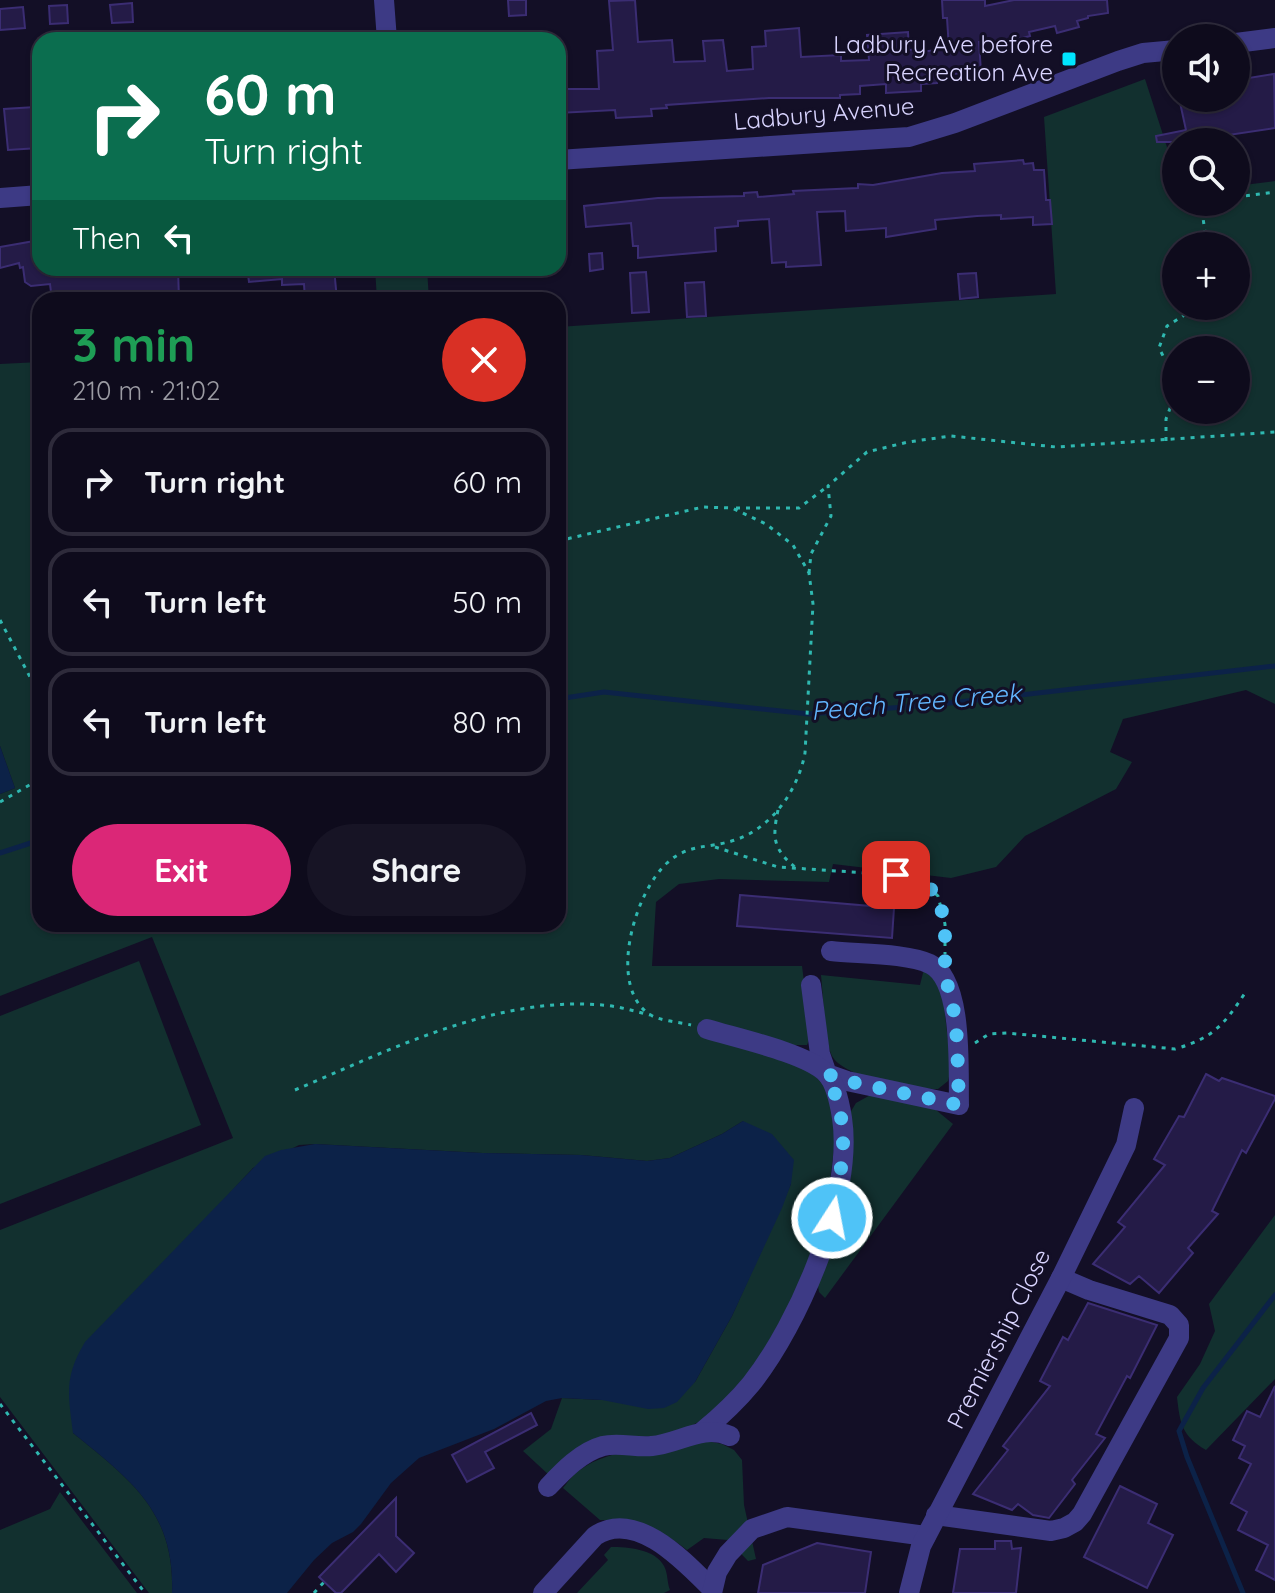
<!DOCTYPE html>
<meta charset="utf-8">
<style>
:root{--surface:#0e0b1c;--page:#171425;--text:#f1f3f6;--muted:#9b9ba3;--line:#2e2b3b;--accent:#db2777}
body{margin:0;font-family:Quicksand,sans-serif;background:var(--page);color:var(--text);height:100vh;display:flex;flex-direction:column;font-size:30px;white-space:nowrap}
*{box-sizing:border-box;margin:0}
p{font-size:26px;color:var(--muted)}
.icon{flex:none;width:44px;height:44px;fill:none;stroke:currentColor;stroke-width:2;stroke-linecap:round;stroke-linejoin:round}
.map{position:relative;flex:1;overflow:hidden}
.panel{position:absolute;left:32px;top:292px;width:534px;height:640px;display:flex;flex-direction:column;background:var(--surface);border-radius:24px;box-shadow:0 2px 6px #0004,0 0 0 2px var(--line)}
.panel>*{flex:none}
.top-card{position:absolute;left:32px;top:32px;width:534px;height:244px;border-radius:24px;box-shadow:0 2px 6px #0004,0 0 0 2px var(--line);background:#0b6e4f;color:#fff;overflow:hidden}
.controls{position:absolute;left:1162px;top:24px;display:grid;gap:16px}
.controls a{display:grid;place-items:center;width:88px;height:88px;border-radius:50%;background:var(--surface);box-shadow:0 2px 6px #0004,0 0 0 2px var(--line);font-size:40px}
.pin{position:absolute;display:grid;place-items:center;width:68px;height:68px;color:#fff;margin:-34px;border-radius:16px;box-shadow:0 4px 12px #0006}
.me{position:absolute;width:88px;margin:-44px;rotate:11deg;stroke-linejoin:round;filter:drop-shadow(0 0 6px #0008)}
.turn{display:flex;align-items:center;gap:28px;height:168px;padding:0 40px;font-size:36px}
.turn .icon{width:104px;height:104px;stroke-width:2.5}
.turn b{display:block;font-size:56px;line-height:68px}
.then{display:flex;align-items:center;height:76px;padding:0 40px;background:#0003;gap:16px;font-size:30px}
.round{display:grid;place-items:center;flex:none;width:84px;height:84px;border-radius:42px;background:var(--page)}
.head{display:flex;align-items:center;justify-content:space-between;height:136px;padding:0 40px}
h1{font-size:48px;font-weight:700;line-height:60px;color:#1e9e55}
.button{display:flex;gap:16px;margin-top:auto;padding:16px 40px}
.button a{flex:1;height:92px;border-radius:48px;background:var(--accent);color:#fff;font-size:32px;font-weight:700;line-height:92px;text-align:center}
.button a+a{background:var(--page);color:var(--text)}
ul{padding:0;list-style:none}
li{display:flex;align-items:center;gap:24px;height:108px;margin:0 16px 12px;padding:0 24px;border:4px solid var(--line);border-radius:24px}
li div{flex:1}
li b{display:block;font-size:30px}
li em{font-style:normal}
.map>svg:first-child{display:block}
.green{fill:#12302f;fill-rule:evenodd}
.water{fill:#0c2248}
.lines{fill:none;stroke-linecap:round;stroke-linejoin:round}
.stream{stroke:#0c2248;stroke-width:5}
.building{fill:#241b47;stroke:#3b2d73;stroke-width:2}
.path{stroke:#2fb8b0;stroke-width:3;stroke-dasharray:4 6;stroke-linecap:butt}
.minor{stroke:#3d3a85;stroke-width:20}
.route{stroke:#4fc3f7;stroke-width:14;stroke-dasharray:0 25.2}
.poi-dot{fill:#00e5ff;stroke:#130f26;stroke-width:3}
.labels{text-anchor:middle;stroke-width:6;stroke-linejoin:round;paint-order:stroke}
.poi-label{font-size:24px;fill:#d9d4ff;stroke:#130f26;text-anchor:end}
.street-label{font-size:24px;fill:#d9d4ff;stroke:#130f26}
.water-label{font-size:26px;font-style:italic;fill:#62b6ff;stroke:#130f26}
</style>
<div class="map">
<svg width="1275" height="1593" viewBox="0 0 1275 1593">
<rect width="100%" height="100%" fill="#130f26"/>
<g class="green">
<path d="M1145,79l31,96v27h60v-16l39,-5v523l-29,-14 -123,29 -13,33 22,10 -16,27 -91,47 -29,31 -45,11 -118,-14 -4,18 -110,-3 -40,5 -23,18 -4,64h150l9,70 -4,9h-17l2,17 22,13 12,12 11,36 -12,101 -31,75 -42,70 -44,48 -23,12 -24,7 -23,1 -88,39 -27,-25 28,-22 11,-31 40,2 93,-18 37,-66 59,-132 -48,-63 -21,13 -52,24 -23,3 -66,-6 -99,-2 -167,-9 -16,1 -46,23 -75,81 -92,93 -13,91c58,47 102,79 99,160h-23l-149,-196v-167l233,-92 -81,-201 -152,59v-202l15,-6 -15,-42v-382l40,-2v562h518v-597l498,-33 -12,-177zM1176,246h60v60h-60zM1176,350h60v60h-60z"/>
<path d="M375,268h52l2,32h-52z"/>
<path d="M139,961l62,164 -201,79v-188z"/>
<path d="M924,969l18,19 9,80 -3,13 -10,8c-24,0 -93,-10 -106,-33 -7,-14 -9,-62 -11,-81l99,10z"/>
<path d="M874,1093l56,12 23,19 -128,174 -6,-6 -2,-12 33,-167 6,-10z"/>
<path d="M1275,1215v164l-69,71c-24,-14 -26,-26 -29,-53l23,-33 15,-33 -6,-27z"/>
<path d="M707,1441l15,3 12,6 8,10 2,45 12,54 -8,2 -20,-21 -24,-2 -17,12c-27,-22 -52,-30 -87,-30l-37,-32c5,-6 10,-14 17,-18 30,-23 90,-24 127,-29z"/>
<path d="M60,1492l77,101h-137v-63l50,-21z"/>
<path d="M611,1547c17,0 44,2 53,19 4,7 3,17 6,24l-6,3h-87l31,-33 -4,-5z"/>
</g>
<g class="water">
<path d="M0,746l15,42 -15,6z"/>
<path d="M743,1121l29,13 22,26 -3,24 -9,24 -50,108 -37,66 -18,20 -13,6 -16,1 -46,-9 -40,-2 -16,3 -52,28 -75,29 -28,25 -30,41 -8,8 -21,11 -18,17 -27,33h-115c3,-81 -41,-113 -99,-160 -5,-39 -9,-56 12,-91l180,-186 16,-6 34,-6 167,9 99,2 66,6 23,-3 52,-24z"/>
</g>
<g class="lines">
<g class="stream">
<path d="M558,699l46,-7 205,22 123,-9 343,-39"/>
<path d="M0,853l40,-13"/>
<path d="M1243,1593l-56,-136 -8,-26 24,-43 72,-93"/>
</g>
</g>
<g class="building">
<path d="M508,0h18v15l-17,1z"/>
<path d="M635,0l3,42 34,-2 2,22 31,-1 -2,-20 20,-1 4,31 26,-2 -1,-22 14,-1 -1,-15 34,-3 2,29 40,-2v6l28,-1 -2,-25 41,-3 1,18 9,-1v3l31,-3 -2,-31h-4l-1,-18h43v6l29,-6h93l1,13 -20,3v2l-11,3 2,6 -22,6 -2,-7 -26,6 1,4 -15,4 -36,2 2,30 -45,3 1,8 -16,1v7l-35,2v-9l-26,2v8l-20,1v3h-71l-103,7 1,3 -16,1 1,7 -36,2 -1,-8 -57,3v-24h41l-2,-38 16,-1 -4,-49z"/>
<path d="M132,3l1,19 -21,1 -2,-18z"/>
<path d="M67,5l1,18 -18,1 -1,-18z"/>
<path d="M23,7l2,21 -25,2v-21z"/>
<path d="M1274,74l1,54 -67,10v4h-51l-1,-6 30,-6 -7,-32h57v-18z"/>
<path d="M35,107l4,41 -31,2 -4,-41z"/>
<path d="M1023,160l1,4 9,-1 1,7h10l2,30h4l2,24 -19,1v-8l-32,2v-4l-24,1 -42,4 1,9 -50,8v-9l-40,3 -1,-20 -28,1 4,53 -35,2v-5l-14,1 -3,-44 -31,2v5l-23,2 1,23 -78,7v-12h-5l-2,-23 -45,4 -2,-21 74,-8 86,-2v-3l13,-1 1,5 36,-3 -1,-3 65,-3v-4l15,1 69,-12 33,-2 -1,-7z"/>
<path d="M40,240v28h138l1,32h-127l-2,-16 -19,2 -6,-4 -2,-15 -3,1 -1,-5 -19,5v-21z"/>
<path d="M602,253l1,16 -13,2 -1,-17z"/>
<path d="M247,268h87l3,32h-32l-1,-16 -22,1v-6l-33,3z"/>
<path d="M646,272l3,40 -17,1 -2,-40z"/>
<path d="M976,273l2,24 -18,2 -2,-25z"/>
<path d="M704,282l2,34 -19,1 -2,-34z"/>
<path d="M740,895l154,13 -2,30 -155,-12z"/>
<path d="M1206,1074l13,7 3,-3 53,18v3l-29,54 -4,-3 -30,61 6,3 -30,34 5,5 -34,40 -20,-17 -9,8 -37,-20 32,-37 -7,-5 47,-57 -11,-6 25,-43 5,1z"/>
<path d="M1088,1303l69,22 -27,53 -3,-2 -31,58 9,4 -33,42 3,4 -26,34 -16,-3 -15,-11 -6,6 -39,-16 35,-44 -5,-4 47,-60 -10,-5 23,-44 5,3z"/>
<path d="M1275,1386v194l-19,-10 12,-25 -30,-15 9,-18 -16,-9 20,-39 -12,-6 6,-12 -12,-6 14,-29 13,6z"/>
<path d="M531,1413l6,12 -52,27 9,16 -27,14 -15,-27z"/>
<path d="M1120,1486l37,18 -9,19 25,12 -26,53 -63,-31z"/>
<path d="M396,1498v38l18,17 -18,19 -17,-18 -38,39h-5l-17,-16z"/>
<path d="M995,1541h16l1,8 9,-1 -5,45h-63l7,-44h35z"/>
<path d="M817,1543l54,9 -6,41h-107l5,-28z"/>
</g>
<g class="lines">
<g class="path">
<path d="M1236,197l39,-5"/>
<path d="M1208,202l-6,9 3,21 6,14"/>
<path d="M1166,441v-22l9,-24v-16l-16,-31 8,-22 32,-20"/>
<path d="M736,508h63l29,-22"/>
<path d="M558,541l145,-34 29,1 34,16 27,21 16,28 4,31 -8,149c-7,37 -33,75 -70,87 -27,9 -46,3 -68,23 -32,29 -60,122 -18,151 10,7 30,8 42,11"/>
<path d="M809,573l2,-19 20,-38 -3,-30 39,-34 41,-10 43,-6 105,11 219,-15"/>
<path d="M0,620l40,76"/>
<path d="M0,802l40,-23"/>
<path d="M778,810c-6,29 -5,39 19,59"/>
<path d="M715,847l63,20 118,8 25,5 17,16 7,28v30"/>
<path d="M975,1043l14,-9 18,-1 168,16c38,-11 49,-24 70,-56"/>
<path d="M295,1090c95,-40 200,-94 307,-85 16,1 32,6 48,10"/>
<path d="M0,1404l145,189"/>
<path d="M314,1593l10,-11"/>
</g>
<g class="minor">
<path d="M384,0l3,40"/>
<path d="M1236,43l39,-5"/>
<path d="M558,160l351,-23 46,-14 163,-62 25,-8 33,-3"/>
<path d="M0,198l40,-3"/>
<path d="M811,985l9,69 7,20 20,7 112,24c-1,-33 5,-125 -29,-141 -22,-11 -74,-10 -99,-13"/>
<path d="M703,1431c18,-15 34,-30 48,-47 48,-60 103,-188 91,-266 -2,-13 -6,-35 -16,-45 -20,-20 -90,-35 -119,-44"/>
<path d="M548,1487c15,-16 33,-35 55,-41 16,-4 33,2 49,0 28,-3 51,-22 78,-10"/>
<path d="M936,1515l115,16 13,-3 11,-6 7,-8 97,-176v-13l-9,-10 -81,-25 -28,-12"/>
<path d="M543,1593l52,-57c41,-28 91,27 117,53"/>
<path d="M712,1593l5,-21 11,-18 24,-25 35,-12 139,19"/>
<path d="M909,1593l12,-47 140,-268 65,-133 8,-37"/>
</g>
</g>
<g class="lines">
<path class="route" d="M832,1218c11,-59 20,-88 -5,-144l20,7 112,24 -2,-66 -5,-41 -7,-20v-54l-7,-28 -17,-16 -25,-5"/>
</g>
<rect class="poi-dot" x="1061" y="51" width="16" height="16" rx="4"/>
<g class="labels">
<g class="poi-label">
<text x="1053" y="53">Ladbury Ave before<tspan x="1053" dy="28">Recreation Ave</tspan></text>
</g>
<g class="street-label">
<text transform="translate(824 114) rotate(-5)" y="8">Ladbury Avenue</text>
<text transform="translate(999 1339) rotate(-63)" y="8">Premiership Close</text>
</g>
<g class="water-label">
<text transform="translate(916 702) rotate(-5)" y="9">Peach Tree Creek</text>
</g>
</g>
</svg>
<div class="controls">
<a><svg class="icon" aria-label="sound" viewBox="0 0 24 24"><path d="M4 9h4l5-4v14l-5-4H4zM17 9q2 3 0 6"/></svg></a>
<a><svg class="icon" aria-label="search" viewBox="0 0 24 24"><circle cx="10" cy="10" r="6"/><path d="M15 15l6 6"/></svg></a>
<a>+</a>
<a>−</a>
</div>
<div class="pin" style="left:896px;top:875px;background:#d93025"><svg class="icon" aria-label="arrive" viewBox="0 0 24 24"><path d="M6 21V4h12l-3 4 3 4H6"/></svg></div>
<svg class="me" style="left:832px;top:1218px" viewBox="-20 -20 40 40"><circle r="17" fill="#4fc3f7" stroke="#fff" stroke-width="3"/><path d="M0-11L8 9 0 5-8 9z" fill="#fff"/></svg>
<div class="top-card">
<div class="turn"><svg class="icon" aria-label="right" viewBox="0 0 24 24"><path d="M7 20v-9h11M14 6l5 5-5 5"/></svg><div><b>60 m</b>Turn right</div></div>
<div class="then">Then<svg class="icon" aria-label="left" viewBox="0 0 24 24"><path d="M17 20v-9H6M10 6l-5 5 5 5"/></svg></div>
</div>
<section class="panel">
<div class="head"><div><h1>3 min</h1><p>210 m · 21:02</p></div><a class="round" style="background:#d93025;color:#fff"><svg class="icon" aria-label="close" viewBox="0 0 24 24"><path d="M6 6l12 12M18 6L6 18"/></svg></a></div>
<ul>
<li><svg class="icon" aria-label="right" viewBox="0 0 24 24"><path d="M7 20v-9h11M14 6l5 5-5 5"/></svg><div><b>Turn right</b></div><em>60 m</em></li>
<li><svg class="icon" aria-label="left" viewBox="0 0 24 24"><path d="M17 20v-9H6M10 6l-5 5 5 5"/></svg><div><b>Turn left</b></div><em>50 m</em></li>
<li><svg class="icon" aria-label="left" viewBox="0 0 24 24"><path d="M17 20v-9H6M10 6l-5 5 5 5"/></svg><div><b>Turn left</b></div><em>80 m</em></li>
</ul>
<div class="button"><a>Exit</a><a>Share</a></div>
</section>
</div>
